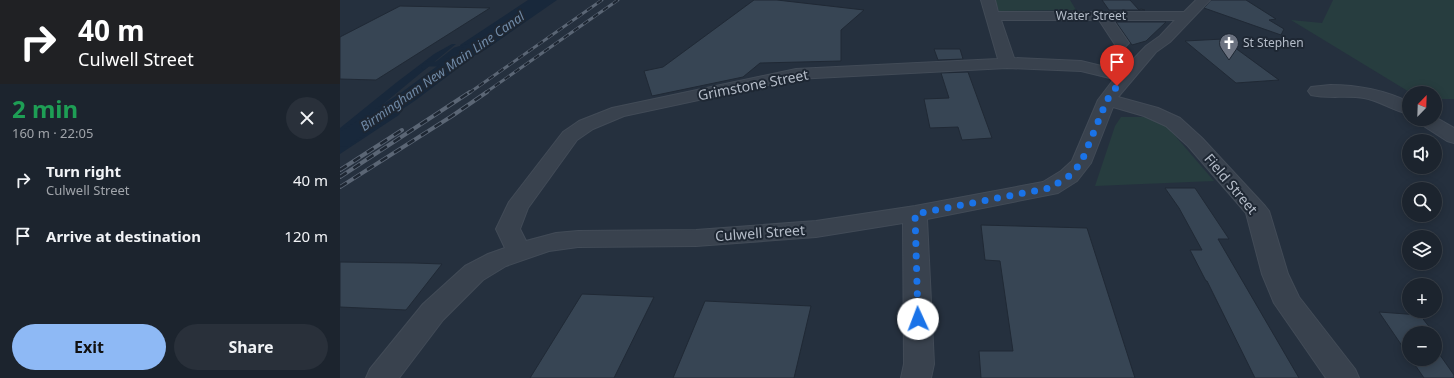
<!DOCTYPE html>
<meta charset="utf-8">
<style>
:root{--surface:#1c242e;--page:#29303a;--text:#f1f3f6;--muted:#a0a4aa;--line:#3a414a;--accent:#8eb9f5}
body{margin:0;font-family:"Noto Sans",sans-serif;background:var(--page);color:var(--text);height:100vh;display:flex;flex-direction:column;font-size:15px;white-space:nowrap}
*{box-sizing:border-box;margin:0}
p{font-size:13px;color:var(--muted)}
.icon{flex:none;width:22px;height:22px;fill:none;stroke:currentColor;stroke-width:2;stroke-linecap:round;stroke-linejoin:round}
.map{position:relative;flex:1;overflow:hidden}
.details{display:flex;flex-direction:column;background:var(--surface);width:340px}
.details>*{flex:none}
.guide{background:#202124;color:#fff;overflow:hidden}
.needle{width:26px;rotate:23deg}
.tools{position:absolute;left:1062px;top:86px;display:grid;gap:8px}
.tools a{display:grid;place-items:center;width:40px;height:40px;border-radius:50%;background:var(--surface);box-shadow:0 2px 10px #0003,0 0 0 1px var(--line);font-size:20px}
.pin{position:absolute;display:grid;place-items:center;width:34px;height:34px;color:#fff;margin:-41px -17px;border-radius:50% 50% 50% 0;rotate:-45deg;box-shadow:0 0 4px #0007}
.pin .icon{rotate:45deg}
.me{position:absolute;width:44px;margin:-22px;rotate:358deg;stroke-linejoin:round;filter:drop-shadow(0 0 3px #0008)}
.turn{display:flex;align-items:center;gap:14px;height:84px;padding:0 12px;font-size:18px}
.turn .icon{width:52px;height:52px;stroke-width:2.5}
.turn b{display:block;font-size:28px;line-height:34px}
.round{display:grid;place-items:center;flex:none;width:42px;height:42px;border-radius:21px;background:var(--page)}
.overview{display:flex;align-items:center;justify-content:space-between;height:68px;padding:0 12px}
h1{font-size:24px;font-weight:700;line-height:30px;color:#1e9e55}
.action{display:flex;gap:8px;margin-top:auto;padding:8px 12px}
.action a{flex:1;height:46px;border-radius:24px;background:var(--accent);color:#111;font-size:16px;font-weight:700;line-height:46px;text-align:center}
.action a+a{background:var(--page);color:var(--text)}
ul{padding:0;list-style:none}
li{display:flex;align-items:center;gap:12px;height:56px;padding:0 12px}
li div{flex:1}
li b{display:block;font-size:15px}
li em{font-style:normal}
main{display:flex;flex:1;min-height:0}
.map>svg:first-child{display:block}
.green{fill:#273d3f}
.water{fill:#18283b}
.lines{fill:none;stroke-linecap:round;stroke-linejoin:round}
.stream{stroke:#18283b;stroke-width:5}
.canal{fill:#18283b;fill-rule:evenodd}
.building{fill:#374554;stroke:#202935}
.minor-casing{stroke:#424b57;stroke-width:2}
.minor{fill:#39424e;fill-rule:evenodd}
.rail-far1-casing{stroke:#5b6675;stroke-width:3}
.rail-casing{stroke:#5b6675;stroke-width:4}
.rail-far1{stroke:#1e2733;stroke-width:2;stroke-dasharray:6;stroke-linecap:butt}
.rail{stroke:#1e2733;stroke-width:2.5;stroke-dasharray:8;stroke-linecap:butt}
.route{stroke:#1a73e8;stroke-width:7;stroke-dasharray:0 12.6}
.labels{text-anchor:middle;stroke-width:4;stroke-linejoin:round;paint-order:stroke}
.far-street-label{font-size:12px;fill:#b5bdc9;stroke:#1e2733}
.far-poi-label{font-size:12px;fill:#b5bdc9;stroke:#1e2733;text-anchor:start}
.far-water-label{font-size:13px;font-style:italic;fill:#6f89a6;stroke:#1e2733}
.street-label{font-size:14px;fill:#b5bdc9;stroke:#1e2733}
</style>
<main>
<section class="details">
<div class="guide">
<div class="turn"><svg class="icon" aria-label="right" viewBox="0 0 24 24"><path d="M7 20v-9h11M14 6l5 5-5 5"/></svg><div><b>40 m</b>Culwell Street</div></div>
</div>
<div class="overview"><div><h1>2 min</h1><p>160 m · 22:05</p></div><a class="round"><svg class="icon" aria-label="close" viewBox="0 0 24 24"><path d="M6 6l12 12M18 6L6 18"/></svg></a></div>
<ul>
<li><svg class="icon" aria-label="right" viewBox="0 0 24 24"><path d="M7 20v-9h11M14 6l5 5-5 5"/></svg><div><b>Turn right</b><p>Culwell Street</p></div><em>40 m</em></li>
<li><svg class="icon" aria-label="arrive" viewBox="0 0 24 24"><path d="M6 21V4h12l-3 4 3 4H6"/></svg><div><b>Arrive at destination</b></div><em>120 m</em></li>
</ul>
<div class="action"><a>Exit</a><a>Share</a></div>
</section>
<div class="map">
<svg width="1114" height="378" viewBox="0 0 1114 378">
<rect width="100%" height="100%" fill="#25303e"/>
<g class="green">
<path d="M655,0h75l6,10 -77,1z"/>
<path d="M993,0h121v99h-19v-6h-24l-120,-73 31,3z"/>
<path d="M781,117h24l20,7 49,57 -119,5 20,-60z"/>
</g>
<g class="water">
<path d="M188,0h29l-72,50 -31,13 9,-13 -3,-5z"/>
<path d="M112,44h4l-80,66 27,-9 -1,9 -3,5 -59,39v-26l57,-46 37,-28z"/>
</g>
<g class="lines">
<path class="stream" d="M84,67l4,-3h9l18,-14 14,-4"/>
<path class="canal" d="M140,38l6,1 2,4 -2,4 -70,53 -68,46 -8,1v-15l62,-40 72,-53z"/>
</g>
<g class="building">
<path d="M414,0h23l87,10 -23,20v31l-81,2 -17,14 -91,19 -8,-25 19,-4z"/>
<path d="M762,0h28l9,10 2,-1 4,1h-36z"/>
<path d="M871,0h35l30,19 -7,1 15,9 -3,6 -77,-27z"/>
<path d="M60,6l90,2 -114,72 -36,-1v-42z"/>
<path d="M776,22h50l-20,19 -14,4z"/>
<path d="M883,39l56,41 -43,3 -51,-42z"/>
<path d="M594,49h26l3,10 -25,1z"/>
<path d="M628,72l24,66 -30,2 -4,-13 -28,1 -6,-29 25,-1 -8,-25z"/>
<path d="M825,188h30l34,51h-11l81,139h-44l-48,-97h-1l-16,-31h12l-23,-42z"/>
<path d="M641,225l106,3 48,150h-154l-2,-27h34l-13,-90 -15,-1z"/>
<path d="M0,262l74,1 28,1 -36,46 -66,-3z"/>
<path d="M242,294l72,3 -40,81h-84z"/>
<path d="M365,301l106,5 -17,72h-121z"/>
<path d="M1039,312l41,3 14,18h-25v23z"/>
<path d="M1095,348l19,27v3h-30l-13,-19h24z"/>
</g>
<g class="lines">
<defs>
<g id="minor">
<path d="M641,0h14l3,12h186l12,-12h14l-40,42 -14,10 -38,45 40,11 22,10 22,20 63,68 4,5 19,63 11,23 56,72 4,9h-33l-52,-75 -12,-29 -16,-61 -58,-67 -22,-20 -22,-10 -31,-9 -22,56 -14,18 -19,12 -131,26 7,145 -3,14h-30l3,-14 -1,-141 -87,14 -120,9 -118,1 -29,4 -43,15 -23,14 -40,40 -44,58h-33l4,-9 53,-65 42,-38 23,-12 17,-6 -9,-19 13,-27 54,-70 16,-11 33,-13 184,-39 202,-10zM661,20h98l17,26 5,2 5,-2 3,-3 -16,-23h62l-15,16 -14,10 -24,25 -41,-10 -67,-3zM667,68l74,3 33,8 -16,21 -26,61 -11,10 -18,11 -128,24 -99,15 -120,9 -118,1 -22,2 -30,8 -6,-12 8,-21 49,-68 16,-11 31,-13 172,-37z"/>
<path d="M990,85c28,0 54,5 79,17v12c-15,-3 -29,-13 -45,-16 -17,-3 -36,1 -53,-3l-3,-4 3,-4z"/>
<path d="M1095,117l19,11v15l-7,-2 -28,-18 -2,-4h18z"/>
</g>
</defs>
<use href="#minor" class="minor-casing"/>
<use href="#minor" class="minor"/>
<defs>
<g id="rail-far1">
<path d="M129,93l133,-93"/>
<path d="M145,93l133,-93"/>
</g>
<g id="rail">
<path d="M0,170l62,-40"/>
<path d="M0,177l130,-85"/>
<path d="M0,187l112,-71 35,-24"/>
</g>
</defs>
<use href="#rail-far1" class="rail-far1-casing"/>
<use href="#rail" class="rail-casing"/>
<use href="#rail-far1" class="rail-far1"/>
<use href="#rail" class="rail"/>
</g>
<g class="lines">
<path class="route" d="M578,319l-3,-105 135,-26 19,-12 12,-13 26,-63 10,-14"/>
</g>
<defs>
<symbol id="church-pin" viewBox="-11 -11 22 30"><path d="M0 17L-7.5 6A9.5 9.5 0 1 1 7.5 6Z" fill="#6b7280" stroke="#1e2733"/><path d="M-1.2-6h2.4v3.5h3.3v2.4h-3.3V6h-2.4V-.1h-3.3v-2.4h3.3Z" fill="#fff"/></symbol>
</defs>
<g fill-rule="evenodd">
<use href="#church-pin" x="878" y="32" width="22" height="30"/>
</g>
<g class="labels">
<g class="far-street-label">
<text x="751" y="20">Water Street</text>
</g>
<g class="far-poi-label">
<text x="903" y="47">St Stephen</text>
</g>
<g class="far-water-label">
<text transform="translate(102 71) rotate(-35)" y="5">Birmingham New Main Line Canal</text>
</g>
<g class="street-label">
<text transform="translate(413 85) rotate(-11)" y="5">Grimstone Street</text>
<text transform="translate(891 184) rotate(50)" y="5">Field Street</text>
<text transform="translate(420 233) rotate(-4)" y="5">Culwell Street</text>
</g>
</g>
</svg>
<div class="tools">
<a><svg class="needle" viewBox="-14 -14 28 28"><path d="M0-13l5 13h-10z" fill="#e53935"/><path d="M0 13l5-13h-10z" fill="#a0a4aa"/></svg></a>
<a><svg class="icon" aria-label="sound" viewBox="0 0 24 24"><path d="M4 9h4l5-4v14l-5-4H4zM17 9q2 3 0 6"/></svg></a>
<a><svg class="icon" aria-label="search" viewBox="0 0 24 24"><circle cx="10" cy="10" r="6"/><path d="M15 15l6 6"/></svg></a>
<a><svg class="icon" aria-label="layers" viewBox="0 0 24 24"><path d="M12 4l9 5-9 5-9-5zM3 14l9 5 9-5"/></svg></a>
<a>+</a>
<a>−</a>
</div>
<div class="pin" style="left:777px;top:86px;background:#d93025"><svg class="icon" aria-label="arrive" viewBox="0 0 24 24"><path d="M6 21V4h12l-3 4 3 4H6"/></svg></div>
<svg class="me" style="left:578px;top:319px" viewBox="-20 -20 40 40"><circle r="19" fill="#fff"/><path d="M0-13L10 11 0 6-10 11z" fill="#1a73e8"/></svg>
</div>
</main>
